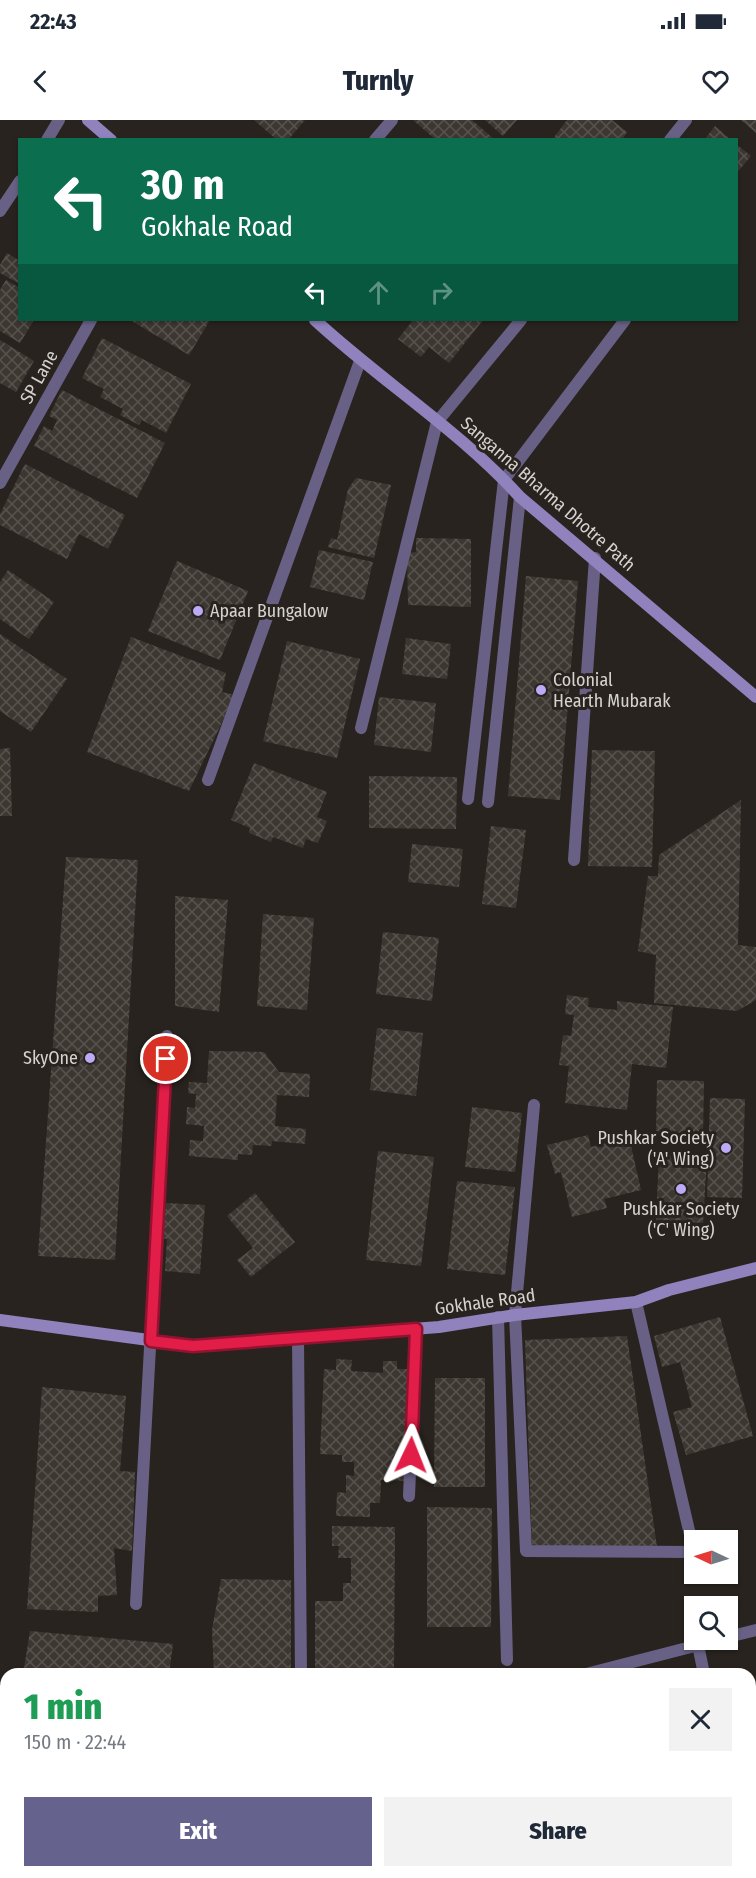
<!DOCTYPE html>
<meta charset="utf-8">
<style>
:root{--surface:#fff;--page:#f2f2f3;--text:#1f2937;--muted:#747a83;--accent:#65638d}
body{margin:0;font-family:"Fira Sans Condensed",sans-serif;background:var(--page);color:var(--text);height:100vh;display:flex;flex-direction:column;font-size:22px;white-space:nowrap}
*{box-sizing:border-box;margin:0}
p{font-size:20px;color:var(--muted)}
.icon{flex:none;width:33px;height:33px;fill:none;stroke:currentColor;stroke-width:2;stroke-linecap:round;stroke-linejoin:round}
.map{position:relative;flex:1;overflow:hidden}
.drawer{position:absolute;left:0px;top:1548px;width:756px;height:210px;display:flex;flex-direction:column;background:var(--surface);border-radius:18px 18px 0 0;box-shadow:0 2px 4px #0004}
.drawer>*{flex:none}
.hud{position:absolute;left:18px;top:18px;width:720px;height:183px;border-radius:0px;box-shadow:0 2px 4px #0004;background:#0b6e4f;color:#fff;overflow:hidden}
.needle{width:39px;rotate:274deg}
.tools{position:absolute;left:684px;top:1410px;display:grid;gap:12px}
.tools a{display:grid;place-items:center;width:54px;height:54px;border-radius:0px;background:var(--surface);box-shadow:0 2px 4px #0004;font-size:30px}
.pin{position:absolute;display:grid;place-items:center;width:51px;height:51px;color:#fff;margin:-26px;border:3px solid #fff;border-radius:50%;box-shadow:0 2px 6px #0007}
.me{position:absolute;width:66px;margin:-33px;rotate:2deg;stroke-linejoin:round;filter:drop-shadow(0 0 4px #0008)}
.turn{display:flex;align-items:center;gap:21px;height:126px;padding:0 24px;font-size:27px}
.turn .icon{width:78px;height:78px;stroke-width:2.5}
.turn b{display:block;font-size:42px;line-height:51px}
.lanes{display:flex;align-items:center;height:57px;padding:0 24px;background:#0003;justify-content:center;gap:30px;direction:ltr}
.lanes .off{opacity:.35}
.round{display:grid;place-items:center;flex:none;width:63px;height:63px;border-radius:0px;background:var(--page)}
.head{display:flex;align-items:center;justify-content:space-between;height:102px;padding:0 24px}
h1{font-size:36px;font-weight:800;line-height:45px;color:#1e9e55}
.button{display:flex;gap:12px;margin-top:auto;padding:12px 24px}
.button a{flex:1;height:69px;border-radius:0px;background:var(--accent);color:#fff;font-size:24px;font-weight:800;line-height:69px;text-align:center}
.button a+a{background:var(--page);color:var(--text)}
.status{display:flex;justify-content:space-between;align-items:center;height:42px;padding:0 30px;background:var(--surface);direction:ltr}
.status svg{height:16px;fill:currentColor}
header{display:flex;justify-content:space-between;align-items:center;height:78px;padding:0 24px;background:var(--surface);font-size:27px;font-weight:800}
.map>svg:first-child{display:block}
.building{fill:url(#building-cross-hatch)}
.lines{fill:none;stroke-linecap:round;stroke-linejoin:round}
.lane{stroke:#686185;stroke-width:12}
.street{stroke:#686185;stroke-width:12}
.secondary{stroke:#8f82bd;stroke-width:12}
.route-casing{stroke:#92132f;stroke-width:15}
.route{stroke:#e11d48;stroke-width:10}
.poi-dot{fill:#bbaaf6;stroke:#28231e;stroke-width:2}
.labels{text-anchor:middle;stroke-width:6;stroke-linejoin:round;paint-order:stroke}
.street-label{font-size:18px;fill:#d6d3cf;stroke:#28231e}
.poi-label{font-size:18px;fill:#d6d3cf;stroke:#28231e;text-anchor:start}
</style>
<div class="status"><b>22:43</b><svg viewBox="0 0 49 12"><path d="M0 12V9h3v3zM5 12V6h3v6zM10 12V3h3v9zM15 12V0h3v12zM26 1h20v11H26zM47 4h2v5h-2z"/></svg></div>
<header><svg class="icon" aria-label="back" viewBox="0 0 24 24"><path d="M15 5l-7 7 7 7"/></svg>Turnly<svg class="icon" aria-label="heart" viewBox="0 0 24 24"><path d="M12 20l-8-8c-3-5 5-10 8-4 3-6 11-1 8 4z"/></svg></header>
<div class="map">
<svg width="756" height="1758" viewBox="0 0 756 1758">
<defs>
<pattern id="building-cross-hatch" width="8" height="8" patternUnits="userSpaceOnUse" patternTransform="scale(1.5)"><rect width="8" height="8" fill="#3d3731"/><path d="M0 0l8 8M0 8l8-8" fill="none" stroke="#58534e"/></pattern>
</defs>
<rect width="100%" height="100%" fill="#28231e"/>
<g class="building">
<path d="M254,0h51l-17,20h-11z"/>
<path d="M413,0h59l23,20h-59z"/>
<path d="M485,0h32l-14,16z"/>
<path d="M567,0h45l15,12 -5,8h-70z"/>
<path d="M741,0h15v13z"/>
<path d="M715,6l16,14h-27z"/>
<path d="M736,24l15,12 -15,18z"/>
<path d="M7,133l13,8v23l-20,-11v-8z"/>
<path d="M6,160l14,8v32h14l-14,23 -20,-12v-41z"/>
<path d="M130,200h80l-21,35z"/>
<path d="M413,200h70l-34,43 -20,-16 -8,10 -23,-18z"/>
<path d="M102,218l89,46 -25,49 -24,-13 -3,5 -19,-10 3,-6 -23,-12 4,-8 -22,-11z"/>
<path d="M0,220l34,21 -18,31 -16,-9z"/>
<path d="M62,270l103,53 -28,55 -103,-52 10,-20 8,5 5,-11 -8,-4z"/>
<path d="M25,344l100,51 -17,34 -29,-15 -12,25 -67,-34v-11z"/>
<path d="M356,358l35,7 -17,73 -46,-11 3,-9 6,2 11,-51z"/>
<path d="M416,418l55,1v68l-63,-2 -1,-52 9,-1z"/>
<path d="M319,430l54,12 -9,38 -54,-13z"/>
<path d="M177,441l71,30 -28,69 -72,-29z"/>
<path d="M8,450l46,32 -25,37 -29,-20v-37z"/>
<path d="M526,456l52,5 -18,219 -52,-4z"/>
<path d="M0,514l67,45 -36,53 -31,-21z"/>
<path d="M131,517l95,36 -4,19 13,3 -46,96 -102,-39z"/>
<path d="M406,518l45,6 -4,35 -45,-5z"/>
<path d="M287,521l73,18 -23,99 -74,-17z"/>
<path d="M379,577l57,6 -5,49 -57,-7z"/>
<path d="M10,628l2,68h-12v-67z"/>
<path d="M592,630l63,1 -3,116 -64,-1z"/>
<path d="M254,643l73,29 -10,25 10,4 -9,22 -12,-4 -3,9 -30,-11 -2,5 -22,-9 1,-5 -19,-8z"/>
<path d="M369,656l88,1 -1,52 -87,-1z"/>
<path d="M741,680l-3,145 18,2v53l-19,11 -83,-8 2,-48 -18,-4 10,-75h10l1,-21z"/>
<path d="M491,706l35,4 -10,78 -34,-4z"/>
<path d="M412,724l51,5 -4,38 -51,-5z"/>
<path d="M66,737l72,3 -23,400 -77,-4z"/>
<path d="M175,776l53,4 -9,112 -44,-6z"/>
<path d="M263,794l51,4 -7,92 -50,-4z"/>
<path d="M383,812l56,6 -7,63 -56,-7z"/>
<path d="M567,875l22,3 -1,9 29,3v-9l56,6 -7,61 -34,-4 -5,46 -62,-7 4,-37 -10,-1 4,-30 8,1 3,-21 -9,-1z"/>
<path d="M377,908l46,5 -7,63 -46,-6z"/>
<path d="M209,931l55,1 15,20 31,2 -1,23 -32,-2 -2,31 31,3 -1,15 -33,-3 -1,5 -18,-1 -1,10 -14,-1v6l-49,-4 1,-16 13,1 1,-15 -18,-2 1,-17 8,1 1,-14 -8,-1 1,-11 18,1z"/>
<path d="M657,960l47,1 -1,55 -47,-1z"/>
<path d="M710,978l35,1 -3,99 -35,-1z"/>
<path d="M472,987l50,6 -7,59 -50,-5z"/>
<path d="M588,1015l3,12 38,-10 12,53 -37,9 3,9 -35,9 -11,-45 -6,2 -8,-29z"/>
<path d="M378,1031l56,6 -13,109 -55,-6z"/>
<path d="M659,1035l48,3 -4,65 -47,-3z"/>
<path d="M457,1061l58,6 -10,88 -58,-6z"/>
<path d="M255,1073l40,49 -44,35 -14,-17 16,-12 -26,-32z"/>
<path d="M166,1083l39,2 -5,69 -35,-3 2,-32 -9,-1 1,-18h5z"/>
<path d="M720,1197l33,119 -67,19 -13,-43 19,-5 -12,-45 -18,5 -8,-31z"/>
<path d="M627,1216l30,211h-125l-7,-207z"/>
<path d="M336,1239l16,1 -1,11 32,2v-12h14v8h13l-3,112 -26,-1 -1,23h-10v14l-34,-1 1,-24 9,1v-18l8,1v-14h-12v-7l-22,-1 4,-85 12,1z"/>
<path d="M435,1258h50v109h-51z"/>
<path d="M42,1267l84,9 -6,75 15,1 -3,79 -18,-3 3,47 -19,1v16l-71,-3z"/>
<path d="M427,1387l65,1 -1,119h-64z"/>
<path d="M332,1406l63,1 -1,144 -79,-1v-69h28v-18h8v-25h-13l1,-12h-7z"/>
<path d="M221,1459l70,1v94h-77l-2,-44z"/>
<path d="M30,1511l143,13 -4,30h-146z"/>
<path d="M112,1752h49l3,6h-49z"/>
<path d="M163,1752h38l3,6h-38z"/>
<path d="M657,1752h20v1l-18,5z"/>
<path d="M697,1752h25v1l-24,5z"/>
</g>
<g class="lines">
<g class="lane">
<path d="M47,20l12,-20"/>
<path d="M670,20l16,-20"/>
<path d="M0,91l20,-30"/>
<path d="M437,302l84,-102"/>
<path d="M468,679l36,-319 121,-160"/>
<path d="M488,682l32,-305"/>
<path d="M574,740l21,-302"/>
<path d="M534,985l-19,210 11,236 168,1 -58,-250"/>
<path d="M498,1197l9,343"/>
<path d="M409,1376l7,-167"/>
</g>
<g class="street">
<path d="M375,20l17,-20"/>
<path d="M0,363l91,-163"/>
<path d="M361,608l76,-306"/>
<path d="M208,660l152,-419"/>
<path d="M298,1218l3,336"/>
<path d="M136,1484l31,-568"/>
<path d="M728,1517l28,-7"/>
<path d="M698,1525l6,29"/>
<path d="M586,1554l132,-34"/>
<path d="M750,1663l6,-2"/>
<path d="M226,1752l1,6"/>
<path d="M444,1752l2,6"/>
<path d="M598,1752l2,6"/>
<path d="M745,1752l1,6"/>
<path d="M13,1758l18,-6"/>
</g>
<g class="secondary">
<path d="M88,0l23,20"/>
<path d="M315,200c66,61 144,110 205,177l236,200"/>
<path d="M0,1200l193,26 246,-19 76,-12 121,-13 33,-12 87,-22"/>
</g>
</g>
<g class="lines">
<defs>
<path id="route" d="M166,939l-15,282 42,5 223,-17 -5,126"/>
</defs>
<use href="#route" class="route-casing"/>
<use href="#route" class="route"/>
</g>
<g class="poi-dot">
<circle cx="198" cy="491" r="6"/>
<circle cx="541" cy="570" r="6"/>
<circle cx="90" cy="938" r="6"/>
<circle cx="726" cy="1028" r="6"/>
<circle cx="681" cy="1069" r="6"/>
</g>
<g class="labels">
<g class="street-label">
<text transform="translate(39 257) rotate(-61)" y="6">SP Lane</text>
<text transform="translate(548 374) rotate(41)" y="6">Sanganna Bharma Dhotre Path</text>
<text transform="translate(485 1182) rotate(-8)" y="6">Gokhale Road</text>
</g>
<g class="poi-label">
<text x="210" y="497">Apaar Bungalow</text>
<text x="553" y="566">Colonial<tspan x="553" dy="21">Hearth Mubarak</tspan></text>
<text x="78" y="944" text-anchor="end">SkyOne</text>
<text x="714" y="1024" text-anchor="end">Pushkar Society<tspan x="714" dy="21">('A' Wing)</tspan></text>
<text x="681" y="1095" text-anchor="middle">Pushkar Society<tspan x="681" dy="21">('C' Wing)</tspan></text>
</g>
</g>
</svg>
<div class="tools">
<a><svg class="needle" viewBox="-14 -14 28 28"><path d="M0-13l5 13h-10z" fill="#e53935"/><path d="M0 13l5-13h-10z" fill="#747a83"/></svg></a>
<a><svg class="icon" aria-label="search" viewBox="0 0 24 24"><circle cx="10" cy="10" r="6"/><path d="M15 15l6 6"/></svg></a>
</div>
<div class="pin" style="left:166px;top:939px;background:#d93025"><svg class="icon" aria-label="arrive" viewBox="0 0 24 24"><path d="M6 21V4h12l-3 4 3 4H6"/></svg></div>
<svg class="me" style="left:411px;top:1335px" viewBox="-20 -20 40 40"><path d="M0-17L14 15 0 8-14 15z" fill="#e11d48" stroke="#fff" stroke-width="4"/></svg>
<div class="hud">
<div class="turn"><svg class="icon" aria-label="left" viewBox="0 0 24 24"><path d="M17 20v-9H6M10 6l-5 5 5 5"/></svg><div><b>30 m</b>Gokhale Road</div></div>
<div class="lanes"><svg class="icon" aria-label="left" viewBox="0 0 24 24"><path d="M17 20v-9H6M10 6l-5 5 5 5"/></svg><svg class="icon off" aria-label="ahead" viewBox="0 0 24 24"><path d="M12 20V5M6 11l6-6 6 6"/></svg><svg class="icon off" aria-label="right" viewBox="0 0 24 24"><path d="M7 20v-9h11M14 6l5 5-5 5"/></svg></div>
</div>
<section class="drawer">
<div class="head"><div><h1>1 min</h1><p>150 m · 22:44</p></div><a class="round"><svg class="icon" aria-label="close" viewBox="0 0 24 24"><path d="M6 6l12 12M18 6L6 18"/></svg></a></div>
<div class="button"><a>Exit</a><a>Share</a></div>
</section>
</div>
